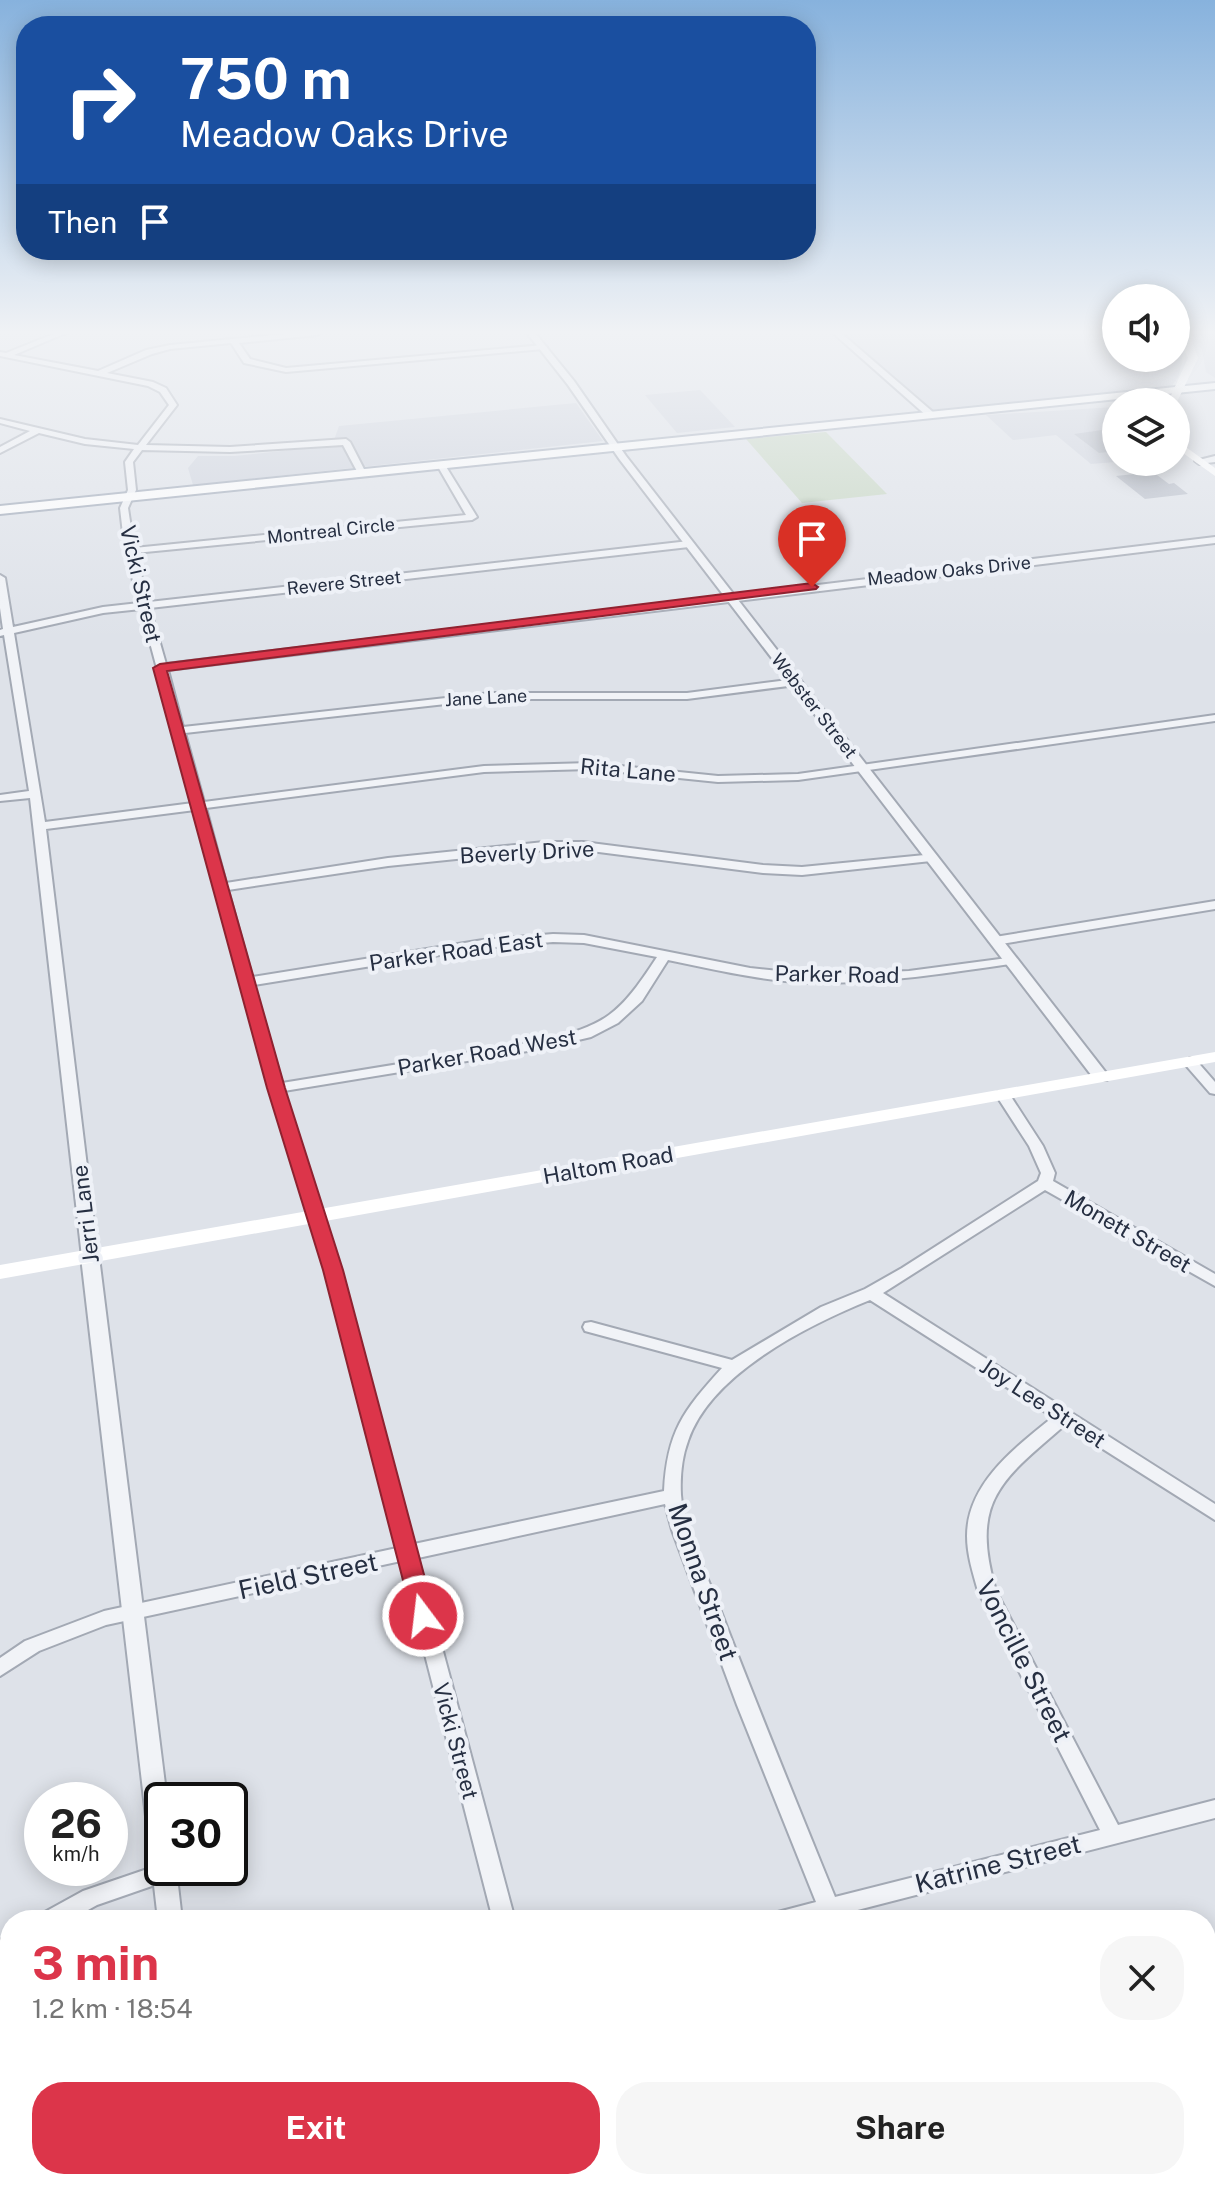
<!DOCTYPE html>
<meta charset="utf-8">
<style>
:root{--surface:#fff;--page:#f6f6f6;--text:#222;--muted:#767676;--accent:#dc354a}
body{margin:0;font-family:"Public Sans",sans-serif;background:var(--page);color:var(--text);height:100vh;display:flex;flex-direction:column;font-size:30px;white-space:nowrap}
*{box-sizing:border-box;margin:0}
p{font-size:26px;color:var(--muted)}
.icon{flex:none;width:44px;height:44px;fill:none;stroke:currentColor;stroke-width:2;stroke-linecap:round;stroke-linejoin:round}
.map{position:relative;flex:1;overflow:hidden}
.drawer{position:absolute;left:0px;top:1910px;width:1216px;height:280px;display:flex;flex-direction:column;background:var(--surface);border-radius:32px 32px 0 0;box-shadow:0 4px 20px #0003}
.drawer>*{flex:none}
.top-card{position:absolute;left:16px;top:16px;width:800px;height:244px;border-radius:32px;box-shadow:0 4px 20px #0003;background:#1a4fa0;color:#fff;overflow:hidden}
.buttons{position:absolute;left:1102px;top:284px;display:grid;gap:16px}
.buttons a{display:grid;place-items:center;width:88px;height:88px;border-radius:50%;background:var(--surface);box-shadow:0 4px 20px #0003;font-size:40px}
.speed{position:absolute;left:24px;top:1782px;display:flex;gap:16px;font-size:40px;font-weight:700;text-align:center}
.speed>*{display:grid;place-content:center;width:104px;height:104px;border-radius:50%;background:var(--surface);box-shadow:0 4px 20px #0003;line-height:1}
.speed small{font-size:20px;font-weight:400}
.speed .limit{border:4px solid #111;border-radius:12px;background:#fff;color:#111}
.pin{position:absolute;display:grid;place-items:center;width:68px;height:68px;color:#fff;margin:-82px -34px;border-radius:50% 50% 50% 0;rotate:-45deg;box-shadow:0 0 8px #0007}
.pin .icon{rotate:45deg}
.me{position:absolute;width:88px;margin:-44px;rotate:345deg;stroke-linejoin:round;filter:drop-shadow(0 0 6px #0008)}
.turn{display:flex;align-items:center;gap:28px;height:168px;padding:0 32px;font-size:36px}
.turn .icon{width:104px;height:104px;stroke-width:2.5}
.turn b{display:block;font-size:56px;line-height:68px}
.then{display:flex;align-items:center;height:76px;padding:0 32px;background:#0003;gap:16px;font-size:30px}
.round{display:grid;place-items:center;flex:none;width:84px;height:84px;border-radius:32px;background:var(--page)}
.head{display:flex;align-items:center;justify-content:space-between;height:136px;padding:0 32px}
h1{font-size:48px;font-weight:700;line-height:60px;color:var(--accent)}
.primary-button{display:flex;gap:16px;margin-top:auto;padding:16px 32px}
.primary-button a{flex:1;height:92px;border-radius:32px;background:var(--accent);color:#fff;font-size:32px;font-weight:700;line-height:92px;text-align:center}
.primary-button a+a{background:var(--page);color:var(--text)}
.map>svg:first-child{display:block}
.built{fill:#ccd1dc}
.green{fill:#c3d4be}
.building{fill:#b5bbc7}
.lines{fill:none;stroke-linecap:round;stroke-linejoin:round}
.minor-casing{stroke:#a3a9b4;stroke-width:4}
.tertiary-casing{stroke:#a3a9b4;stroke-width:4}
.primary-casing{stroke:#9ca6b6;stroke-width:4}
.minor{fill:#f1f3f7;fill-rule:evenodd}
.tertiary{fill:#f1f3f7;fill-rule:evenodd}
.secondary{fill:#fff;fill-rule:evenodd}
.primary{fill:#fff;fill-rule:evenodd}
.route{fill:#dc354a;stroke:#8f2230;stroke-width:2}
.labels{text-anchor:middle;stroke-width:8;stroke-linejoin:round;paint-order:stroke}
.far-street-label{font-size:18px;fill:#262f42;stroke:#eef1f7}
.street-label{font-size:22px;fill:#262f42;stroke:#eef1f7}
.near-street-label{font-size:26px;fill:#262f42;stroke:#eef1f7}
</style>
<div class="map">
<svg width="1215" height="2190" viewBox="0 0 1215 2190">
<rect width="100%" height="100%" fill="#dee2e9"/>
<g class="built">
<path d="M842,333h274v25h60v-19l7,12 -1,12 -4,14 -7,10 -6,1 -233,22z"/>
<path d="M1191,333h24v45l-9,-6 -4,-22z"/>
<path d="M700,390l35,37 -58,6 -32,-38z"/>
<path d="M576,403l27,38 -410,44 -5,-17 10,-12h37l101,-11 -2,-5 5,-14z"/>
<path d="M1115,407l1,55 -25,2 -35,-29 -43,5 -27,-25z"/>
</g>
<path class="green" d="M826,432l61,62 -85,9 -56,-64z"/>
<g class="building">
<path d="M1109,429l7,1v21l-17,2 -25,-19z"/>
<path d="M1153,472l16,12 5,-1 14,11 -43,5 -29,-23z"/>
</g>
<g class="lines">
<defs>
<g id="minor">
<path d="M56,333h10l-52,22 84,16 48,-21 24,-5 125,-12h26l-4,2 -78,8 11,16 36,9 257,-23 4,2 -4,2 -257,23 -42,-9 -13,-20 -61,6 -18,5 -45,19 46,9 13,6 11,17 -31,40 84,2 116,-8 4,3 16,31 -7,2 -16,-30 -113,7 -88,-2 -9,12 3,28 -8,18 6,40 332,-33 -29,-50 4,-3 4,3 32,52 -5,3 -337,33 14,49 540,-61 5,3 -5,3 -539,61 16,56 1049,-127v6l-1047,127 15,57 308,-34h196l109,-14 5,3 -5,3 -109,14h-196l-306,34 19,69 280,-36 107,-3 127,13 80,-2 417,-59v6l-417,59 -80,2 -127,-13 -107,3 -278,36 20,75 162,-25 156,-16h39l180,23 39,2 133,-13 2,3 -2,3 -4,1 -129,14 -39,-2 -180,-23h-39l-156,16 -160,24 24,87 231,-37 70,-6 31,1 166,33 68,7 91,-4 106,-14 1,3 -6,4c-63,9 -126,19 -190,19 -51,0 -102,-13 -152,-23l-26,41 -24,22 -27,14 -51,12 -256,42 57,179 73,274 250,-53c3,-59 19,-80 58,-123l-137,-37 -2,-4 2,-4 6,-1 141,38 89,-53 44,-18 37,-21 136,-87 3,-8 -12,-27 -33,-51 2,-3h10l35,54 12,27 -2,8 162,93v12l-170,-96 -162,103 332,211v16l-150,-95c-65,56 -95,76 -69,166l122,234 97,-25v18l-373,96 3,6h-75l4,-7 42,-11 -79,-197 -65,-175 -7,-26 -247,54 97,362h-22l-92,-359 -295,64 -67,26 -39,25v-18l25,-17 79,-30 293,-63 -72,-278 -56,-182 -74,-278 -149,19 52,428 -3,4h-10l-3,-4 -52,-459 -30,3v-6l29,-4 -25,-156 -4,1v-6l3,-1 -3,-21v-33l5,3 8,49 90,-20 36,-4 -14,-52 -5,-43 8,-18 -3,-28 9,-13 -49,-5 -46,-11 -39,20v-6l30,-16 -30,-8v-4l85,20 53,6 31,-40 -9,-13 -12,-6 -148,-30v-4l6,1zM141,609l52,194 -148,19 -31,-189 89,-20zM553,942l31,1 73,14c-38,58 -50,68 -117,84l-258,42 -28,-98 229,-37zM870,1300l183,117c-37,30 -86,66 -86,119 0,19 6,37 11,55l122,239 -265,67c-39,-96 -78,-191 -115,-288 -12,-32 -37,-81 -39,-114 -1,-18 1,-38 7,-54 22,-67 120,-116 182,-141z"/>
<path d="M833,333h8l93,80v4h-6z"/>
<path d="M1215,456v6l-16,2 -4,-3z"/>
<path d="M1215,901v8l-220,36 -6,-4 6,-4z"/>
<path d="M1190,1058l5,1 20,23v12l-5,-1 -27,-31z"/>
<path d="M162,1864v4h11l2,4 -3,7 -75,26 -27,15h-31l4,-7 40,-22z"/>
<path d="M10,1935v22l-10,5v-22z"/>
<path d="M155,2180h27l-5,10h-27z"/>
<path d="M898,2180h24l-1,10h-24z"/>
</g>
<g id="tertiary">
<path d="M527,333h8l39,48 52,75 481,618 2,3 -2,3h-12l-475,-620 -52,-75z"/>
<path d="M90,1251l6,2 3,4 68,543h-5v68h14l6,52h-24l-6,-52 6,-8 -4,-2 -4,-7 -69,-594 3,-4z"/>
<path d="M189,2180h26l1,10h-26z"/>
</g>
<path id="primary" d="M1215,383v6l-1215,125v-8z"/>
</defs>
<use href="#minor" class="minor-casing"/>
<use href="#tertiary" class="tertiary-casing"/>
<use href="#primary" class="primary-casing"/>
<use href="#minor" class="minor"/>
<use href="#tertiary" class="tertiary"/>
<g class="secondary">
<path d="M1176,333h8l9,10 5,15 -22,46v-2h-8l20,-44z"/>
<path d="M1176,440l39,28v8l-39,-28z"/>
<path d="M1215,1052v10l-1215,217v-14z"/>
</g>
<use href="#primary" class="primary"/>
</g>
<linearGradient id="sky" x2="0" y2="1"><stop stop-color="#87b2dd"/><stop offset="0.52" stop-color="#f0f2f5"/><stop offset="1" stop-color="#f0f2f5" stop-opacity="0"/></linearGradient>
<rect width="1215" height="639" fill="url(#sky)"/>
<path class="route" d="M812,583l6,4 -2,2 -649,82 118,417 58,182 92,346 -4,7 -8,3 -9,-3 -91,-353 -56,-182 -114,-420 7,-4z"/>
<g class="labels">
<g class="far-street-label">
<text transform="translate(331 531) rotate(-6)" y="6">Montreal Circle</text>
<text transform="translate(949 571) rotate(-6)" y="6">Meadow Oaks Drive</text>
<text transform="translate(344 583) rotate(-6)" y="6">Revere Street</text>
<text transform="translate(486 698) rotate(-3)" y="6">Jane Lane</text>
<text transform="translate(814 706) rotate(52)" y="6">Webster Street</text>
</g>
<g class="street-label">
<text transform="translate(141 584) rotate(77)" y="8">Vicki Street</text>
<text transform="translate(628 770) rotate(5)" y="8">Rita Lane</text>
<text transform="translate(527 852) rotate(-3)" y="8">Beverly Drive</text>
<text transform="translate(456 951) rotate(-8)" y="8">Parker Road East</text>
<text transform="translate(837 974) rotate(1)" y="8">Parker Road</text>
<text transform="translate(487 1052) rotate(-10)" y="8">Parker Road West</text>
<text transform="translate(608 1165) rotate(-10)" y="8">Haltom Road</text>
<text transform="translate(85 1214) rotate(-97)" y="8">Jerri Lane</text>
<text transform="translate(1128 1231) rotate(30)" y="8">Monett Street</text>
<text transform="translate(1043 1403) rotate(33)" y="8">Joy Lee Street</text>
<text transform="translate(456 1741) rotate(75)" y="8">Vicki Street</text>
</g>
<g class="near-street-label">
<text transform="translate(308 1576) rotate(-12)" y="9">Field Street</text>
<text transform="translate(703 1582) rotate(71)" y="9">Monna Street</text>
<text transform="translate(1024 1661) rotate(63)" y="9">Voncille Street</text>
<text transform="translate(998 1864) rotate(-14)" y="9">Katrine Street</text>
</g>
</g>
</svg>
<div class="buttons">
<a><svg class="icon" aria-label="sound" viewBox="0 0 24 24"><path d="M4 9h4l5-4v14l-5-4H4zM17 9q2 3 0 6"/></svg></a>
<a><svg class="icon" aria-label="layers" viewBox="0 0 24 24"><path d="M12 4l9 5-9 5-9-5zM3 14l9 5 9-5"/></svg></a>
</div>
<div class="speed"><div>26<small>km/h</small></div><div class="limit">30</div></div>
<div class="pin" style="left:812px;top:587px;background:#d93025"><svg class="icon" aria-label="arrive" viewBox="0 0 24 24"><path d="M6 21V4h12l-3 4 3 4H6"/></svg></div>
<svg class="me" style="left:423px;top:1616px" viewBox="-20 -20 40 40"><circle r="17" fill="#dc354a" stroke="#fff" stroke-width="3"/><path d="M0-11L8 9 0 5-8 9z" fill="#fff"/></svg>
<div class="top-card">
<div class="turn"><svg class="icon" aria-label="right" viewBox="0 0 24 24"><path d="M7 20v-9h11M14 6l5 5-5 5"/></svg><div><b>750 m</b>Meadow Oaks Drive</div></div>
<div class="then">Then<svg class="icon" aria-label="arrive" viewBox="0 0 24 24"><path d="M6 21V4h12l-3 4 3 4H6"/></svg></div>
</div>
<section class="drawer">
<div class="head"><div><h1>3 min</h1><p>1.2 km · 18:54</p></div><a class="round"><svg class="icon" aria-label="close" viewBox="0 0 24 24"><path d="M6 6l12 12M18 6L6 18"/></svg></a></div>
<div class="primary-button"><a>Exit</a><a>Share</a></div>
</section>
</div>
